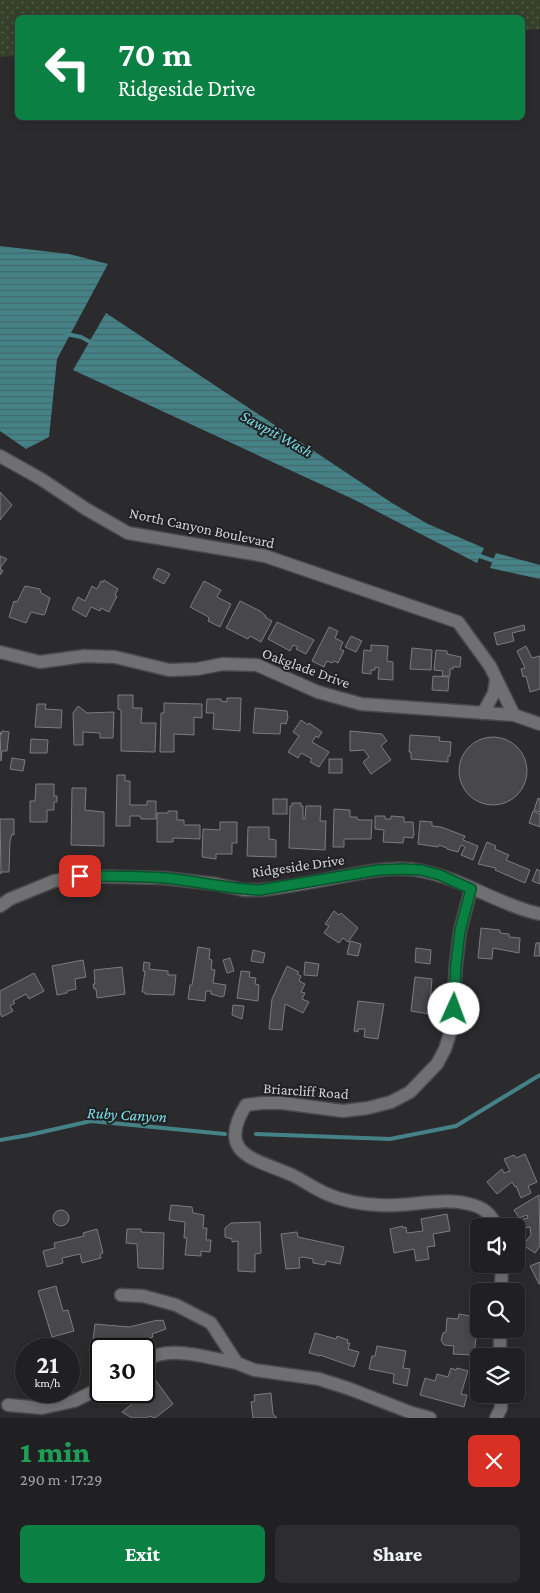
<!DOCTYPE html>
<meta charset="utf-8">
<style>
:root{--surface:#202022;--page:#2d2d2f;--text:#f1f3f6;--muted:#a2a3a5;--line:#3d3e40;--accent:#0b8043}
body{margin:0;font-family:"Crimson Pro",serif;background:var(--page);color:var(--text);height:100vh;display:flex;flex-direction:column;font-size:19px;white-space:nowrap}
*{box-sizing:border-box;margin:0}
p{font-size:16px;color:var(--muted)}
.icon{flex:none;width:28px;height:28px;fill:none;stroke:currentColor;stroke-width:2;stroke-linecap:round;stroke-linejoin:round}
.map{position:relative;height:1418px;overflow:hidden}
.details{display:flex;flex-direction:column;background:var(--surface);flex:1}
.details>*{flex:none}
.top-card{position:absolute;left:15px;top:15px;width:510px;height:105px;border-radius:8px;box-shadow:0 2px 8px #0003,0 0 0 1px var(--line);background:#0b8043;color:#fff;overflow:hidden}
.tools{position:absolute;left:470px;top:1218px;display:grid;gap:10px}
.tools a{display:grid;place-items:center;width:55px;height:55px;border-radius:8px;background:var(--surface);box-shadow:0 2px 8px #0003,0 0 0 1px var(--line);font-size:25px}
.speed{position:absolute;left:15px;top:1338px;display:flex;gap:10px;font-size:25px;font-weight:700;text-align:center}
.speed>*{display:grid;place-content:center;width:65px;height:65px;border-radius:50%;background:var(--surface);box-shadow:0 2px 8px #0003,0 0 0 1px var(--line);line-height:1}
.speed small{font-size:12px;font-weight:400}
.speed .limit{border:2px solid #111;border-radius:8px;background:#fff;color:#111}
.pin{position:absolute;display:grid;place-items:center;width:42px;height:42px;color:#fff;margin:-21px;border-radius:10px;box-shadow:0 2px 8px #0006}
.me{position:absolute;width:55px;margin:-28px;rotate:2deg;stroke-linejoin:round;filter:drop-shadow(0 0 4px #0008)}
.turn{display:flex;align-items:center;gap:18px;height:105px;padding:0 20px;font-size:22px}
.turn .icon{width:65px;height:65px;stroke-width:2.5}
.turn b{display:block;font-size:35px;line-height:42px}
.round{display:grid;place-items:center;flex:none;width:52px;height:52px;border-radius:8px;background:var(--page)}
.headline{display:flex;align-items:center;justify-content:space-between;height:85px;padding:0 20px}
h1{font-size:30px;font-weight:800;line-height:38px;color:#1e9e55}
.button{display:flex;gap:10px;margin-top:auto;padding:10px 20px}
.button a{flex:1;height:58px;border-radius:8px;background:var(--accent);color:#fff;font-size:20px;font-weight:800;line-height:58px;text-align:center}
.button a+a{background:var(--page);color:var(--text)}
.map>svg:first-child{display:block}
.park{fill:url(#park-dots)}
.water{fill:url(#water-rules)}
.lines{fill:none;stroke-linecap:round;stroke-linejoin:round}
.stream{stroke:#458287;stroke-width:4}
.building{fill:#48484b;stroke:#7c7c7f}
.minor-casing{stroke:#49494b;stroke-width:15}
.minor{stroke:#707073;stroke-width:12}
.route-casing{stroke:#07532c;stroke-width:12}
.route{stroke:#0b8043;stroke-width:9}
.labels{text-anchor:middle;stroke-width:4;stroke-linejoin:round;paint-order:stroke}
.street-label{font-size:15px;fill:#d3d3d5;stroke:#212124}
.water-label{font-size:16px;font-style:italic;fill:#7cdee7;stroke:#212124}
</style>
<div class="map">
<svg width="540" height="1418" viewBox="0 0 540 1418">
<defs>
<pattern id="park-dots" width="8" height="8" patternUnits="userSpaceOnUse" patternTransform="scale(1.25)"><rect width="8" height="8" fill="#35412b"/><path d="M2 2h.1M6 6h.1" fill="none" stroke="#515c49" stroke-width="1.8" stroke-linecap="round"/></pattern>
<pattern id="water-rules" width="6" height="5" patternUnits="userSpaceOnUse" patternTransform="scale(1.25)"><rect width="6" height="5" fill="#458287"/><path d="M0 2.5h6" fill="none" stroke="#43676b"/></pattern>
</defs>
<rect width="100%" height="100%" fill="#2b2b2e"/>
<path class="park" d="M0,0h540v29l-17,1 -1,-12h-504l-1,38 -17,1z"/>
<g class="water">
<path d="M0,246l69,8 39,10 -51,95 -8,78 -23,12 -26,-18z"/>
<path d="M106,313l286,190 36,21 56,24 -7,15 -122,-63 -282,-130z"/>
<path d="M496,553l44,12v14l-50,-11z"/>
</g>
<g class="lines">
<g class="stream">
<path d="M66,334l15,3 11,6"/>
<path d="M477,555l20,7"/>
<path d="M256,1134l134,5 66,-13 84,-51"/>
<path d="M0,1140l29,-5 62,-14 134,13"/>
</g>
</g>
<g class="building">
<path d="M0,492l12,13 -12,15z"/>
<path d="M0,556l7,3 -7,9 3,3 -3,4z"/>
<path d="M158,568l12,6 -6,10 -11,-6z"/>
<path d="M104,580l14,9 -3,6 2,1 -8,16 -8,-4 -1,3 -9,-4 -5,10 -14,-8 6,-12 7,4 7,-15 5,3 4,-8 2,1z"/>
<path d="M204,581l17,9 -4,7 14,7 -11,23 -12,-6 1,-3 -2,-2 -17,-9z"/>
<path d="M25,586l15,3 1,4 9,5 -5,16 -2,1 -12,-3 -5,11 -17,-6 5,-16 3,1z"/>
<path d="M240,601l20,10 6,5 -1,1 7,4 -11,21 -11,-6 -2,3 -22,-11z"/>
<path d="M277,622l37,18 -8,14 -10,-5 2,-2 -5,-2 -3,6 -22,-12z"/>
<path d="M524,625l1,5 -13,3 2,8 -17,4 -3,-12z"/>
<path d="M329,627l9,4 -3,7 8,4 -3,7 4,2 -6,12 -4,-2 -2,2 -5,-2 -3,6 -12,-6z"/>
<path d="M351,636l11,5 -6,11 -11,-5z"/>
<path d="M371,645l17,1 -1,15 6,1v18l-15,-1 1,-11 -4,-1v3h-4v4l-9,-1 2,-23 7,1z"/>
<path d="M526,646l6,12 8,-2v33l-10,3 -4,-16 -3,1 -2,-8 4,-1 -8,-17z"/>
<path d="M412,648l20,2 -1,20 -21,-1z"/>
<path d="M436,650l11,1v3l14,3 -1,10h-7v2h-3v7h-8l1,-5 -9,-1z"/>
<path d="M433,676l16,1 -1,14 -16,-1z"/>
<path d="M118,695h15v13h9l-1,15h15l-1,29 -34,-1v-41l-3,-1z"/>
<path d="M227,698h14l-1,33 -27,-2 1,-16h-8l1,-14h14v2l6,1z"/>
<path d="M164,703l38,1v14l-8,-1v18l-20,-1v18h-14l1,-39h3z"/>
<path d="M37,704h9l-1,5 17,1 -1,18 -26,-1z"/>
<path d="M78,706l9,7 27,-1 -1,26h-13v-5l-17,-1v13h-9l-1,-32z"/>
<path d="M255,708l32,3 1,7 -2,6 -5,-1 -1,11 -27,-1z"/>
<path d="M301,720l7,5 1,-2 13,9 -4,6 -2,-2 -4,6 17,10 -10,15 -9,-5 2,-3 -11,-6 -3,5 -10,-6 11,-16 -6,-4z"/>
<path d="M2,731l7,1 -2,19h-5l-1,10 -1,-29 1,3z"/>
<path d="M350,731l32,3 5,7 -6,5 10,14 -20,14 -8,-12 6,-5 -5,-7 -14,1z"/>
<path d="M410,735l30,2 -1,4 12,1 -1,14h-2v6l-37,-3v-7h-2z"/>
<circle cx="493" cy="771" r="34"/>
<path d="M31,739l17,1 -1,13h-17z"/>
<path d="M12,758l13,2 -2,11 -13,-2z"/>
<rect x="329" y="759" width="13" height="14"/>
<path d="M117,775h8v6h5v24h17v-4h9v18h-15l-1,-3h-10v10h-14z"/>
<path d="M36,784h18v12h3v6h-3v8h-7v12h-17v-21h5z"/>
<path d="M72,788h14l-1,22 19,2v34l-33,-1z"/>
<path d="M538,798l2,1v13l-6,-2z"/>
<rect x="273" y="799" width="14" height="15"/>
<path d="M292,803h9v3h2v13h2l1,-13h15l-1,15h6l-1,29 -36,-2 1,-42h2z"/>
<path d="M334,809l16,1v7h7v2l3,1h12l-1,19h-27v8h-11z"/>
<path d="M168,811h9v9h7v5h16v14l-27,-1v4h-16v-29h11z"/>
<path d="M533,811l7,3v13l-11,-4z"/>
<path d="M375,816h10v3h6v-3l13,1v5h9l1,13h-1v3l-9,-1 -1,6 -20,-1 1,-12 -9,-1z"/>
<path d="M0,819h14v16l-2,-1 -2,7 -1,31h-8v2z"/>
<path d="M420,821l12,1v4l9,1 24,9 -2,4 15,6 -5,14 -12,-5 4,-8 -4,-2 -3,7 -11,-3v-1l-8,-3 -1,2 -20,-3z"/>
<path d="M220,822h17v21h-5v11h-16v5l-14,-2 1,-28 17,1z"/>
<path d="M248,827h21v12l7,1v17l-29,-1z"/>
<path d="M487,842l9,4 -1,3 14,6 -3,5 24,10 -5,13 -30,-13 1,-2 -18,-4z"/>
<path d="M537,869l3,2v13l-8,-3z"/>
<path d="M334,911l5,4 2,-2 17,15 -10,14 -5,-4 -4,5 -15,-10 5,-7 -4,-2z"/>
<path d="M481,928l19,2v3l9,1v3l11,1 -1,15 -26,-5 -1,11 -14,-1z"/>
<path d="M350,941l11,3 -3,12 -11,-2z"/>
<path d="M539,942l1,14h-6l2,-13h3z"/>
<path d="M198,947l12,2 -1,10 3,1 -1,9 4,1 -2,13 13,2 -2,11 -2,1 -11,-3v-3h-5l-1,10 -17,-2 2,-14h2z"/>
<path d="M416,948l15,2 -1,14 -15,-2z"/>
<path d="M253,950l12,3 -2,10 -12,-2z"/>
<path d="M230,958l4,13 -7,2 -4,-13z"/>
<path d="M83,960l3,17 -11,2 1,10 -9,2v2l-10,2 -5,-29z"/>
<path d="M144,962l6,1 -1,6 19,2v4h8l-2,20 -29,-1v-2h-3l3,-21h-2z"/>
<path d="M305,962l14,2 -2,12 -13,-1z"/>
<path d="M287,966l12,6 -2,2 4,2 -2,5 6,3 -4,8 4,1 -3,6 7,3 -6,11 -18,-9 -3,26 -13,-1 3,-30z"/>
<path d="M122,967l3,27 -28,4 -1,-9h-2l-1,-5h2l-1,-14z"/>
<path d="M241,971l9,1 -1,5 7,1 -1,6 4,1 -1,16 -21,-3z"/>
<path d="M34,973l10,18 -15,8 -3,-5 -13,7 2,2 -5,3 3,5 -11,6 -2,-4v-22z"/>
<path d="M415,977l17,2 -3,35 -18,-3z"/>
<path d="M358,1001l26,3 -6,35 -14,-2 1,-8h-7v3l-4,-1z"/>
<path d="M233,1005l11,1 -2,13 -10,-4z"/>
<path d="M525,1154l12,28 -9,4 3,7 -10,5 -5,-12 -1,1 -3,-5 -15,12 -10,-12 15,-13 2,4 6,-2 -6,-12 10,-4 2,3z"/>
<path d="M539,1195l1,51 -5,7 -12,-8 8,-10 -1,-8 -5,1 -2,-9 5,-1 -1,-3 -8,3 -5,-8z"/>
<path d="M171,1205l21,2 1,6 11,2 -1,13h4l-1,12h5l-1,12 -9,-1v5l-16,-1 2,-17h-3l1,-16 -16,-2z"/>
<circle cx="61" cy="1218" r="8"/>
<path d="M447,1214l3,17 -17,3 2,12 -8,1 2,12 -13,2 -2,-12 -20,4 -4,-24 13,-3v2l3,-1 1,6 16,-2 -2,-12z"/>
<path d="M260,1222l1,31 -6,1v18l-17,-1v-30l-6,1v-3l-7,-2v-9l6,-5z"/>
<path d="M97,1229l6,24 -3,1 1,4 -19,5 -2,-9 -18,4 1,5 -16,4 -4,-16 12,-3 -1,-5 30,-7 -1,-3z"/>
<path d="M127,1229h14v3l23,1 -1,36 -25,-1 -1,-24 -11,-1z"/>
<path d="M297,1232l1,5 46,10 -4,17 -14,-3 -1,4 -12,-2v-4l-10,-2 -4,1 1,10 -14,1 -5,-35z"/>
<path d="M540,1262v22h-1l-9,-18z"/>
<path d="M56,1286l7,25 5,-1 6,21 -22,6 -14,-46z"/>
<path d="M459,1314l17,3v5h2l-4,32 -2,1 -19,-1 1,-8 -10,-1 -3,-5 2,-7 3,-1 1,-14 11,1z"/>
<path d="M158,1320v1l5,-1 3,9 -14,5 1,3 -9,2v3l-24,7h-8v-8l-19,-1 2,-16 34,3z"/>
<path d="M315,1333l21,6 1,-3 11,4 -1,3h3l-2,6 11,3 -5,15 -34,-12v1l-11,-3z"/>
<path d="M377,1346l29,5 -3,17 7,1 -3,17 -14,-3 1,-9 -25,-5 3,-13h3z"/>
<path d="M451,1368l5,2 1,-2 11,3 -7,23 6,1 -3,12 -44,-12 5,-17 10,3 2,-7 11,3z"/>
<path d="M154,1378l19,26 -18,14 -6,-2 -2,2h-15l-10,-6 21,-17 -4,-4h5v-5z"/>
<path d="M271,1393l2,21 4,4h-24l-2,-16 4,-1 -1,-6z"/>
</g>
<g class="lines">
<defs>
<g id="minor">
<path d="M0,456l41,23 45,30 42,24 137,23 193,66 32,44 24,49"/>
<path d="M0,652l40,10 44,-6 31,1 54,13 28,-1 26,-5 34,1 61,27 43,12 153,11 26,9"/>
<path d="M483,713l11,-20 2,-14"/>
<path d="M471,889l-11,42 -4,33 -4,63 -7,22 -8,15 -27,28 -19,10 -23,6 -25,3 -61,-8h-20l-16,2c-31,50 10,54 46,70 8,4 16,9 23,13 15,9 34,14 51,16 10,1 21,2 31,1 24,-1 47,-7 72,-1 14,3 21,9 28,22"/>
<path d="M0,906l10,-7 44,-18 26,-5 84,2 52,6 28,6h17c26,-3 52,-8 78,-13 27,-5 56,-12 83,-6 41,8 77,34 118,43"/>
<path d="M501,1291l1,-27"/>
<path d="M121,1295l22,1 33,9 35,18 26,40 17,7 65,9 31,10 62,24 18,5"/>
<path d="M500,1356v-27"/>
<path d="M144,1361c26,-17 63,-3 93,2"/>
<path d="M8,1405l34,3 32,-7 27,-13"/>
<path d="M496,1418l5,-10v-14"/>
</g>
</defs>
<use href="#minor" class="minor-casing"/>
<use href="#minor" class="minor"/>
</g>
<g class="lines">
<defs>
<path id="route" d="M80,876c28,0 56,0 85,2 32,3 63,11 95,12l118,-20 24,-1 19,1 19,5 31,14 -11,42 -4,33 -2,45"/>
</defs>
<use href="#route" class="route-casing"/>
<use href="#route" class="route"/>
</g>
<g class="labels">
<g class="street-label">
<text transform="translate(202 528) rotate(12)" y="5">North Canyon Boulevard</text>
<text transform="translate(306 668) rotate(20)" y="5">Oakglade Drive</text>
<text transform="translate(298 866) rotate(-8)" y="5">Ridgeside Drive</text>
<text transform="translate(306 1091) rotate(4)" y="5">Briarcliff Road</text>
</g>
<g class="water-label">
<text transform="translate(277 433) rotate(29)" y="6">Sawpit Wash</text>
<text transform="translate(127 1114) rotate(3)" y="6">Ruby Canyon</text>
</g>
</g>
</svg>
<div class="tools">
<a><svg class="icon" aria-label="sound" viewBox="0 0 24 24"><path d="M4 9h4l5-4v14l-5-4H4zM17 9q2 3 0 6"/></svg></a>
<a><svg class="icon" aria-label="search" viewBox="0 0 24 24"><circle cx="10" cy="10" r="6"/><path d="M15 15l6 6"/></svg></a>
<a><svg class="icon" aria-label="layers" viewBox="0 0 24 24"><path d="M12 4l9 5-9 5-9-5zM3 14l9 5 9-5"/></svg></a>
</div>
<div class="speed"><div>21<small>km/h</small></div><div class="limit">30</div></div>
<div class="pin" style="left:80px;top:876px;background:#d93025"><svg class="icon" aria-label="arrive" viewBox="0 0 24 24"><path d="M6 21V4h12l-3 4 3 4H6"/></svg></div>
<svg class="me" style="left:454px;top:1009px" viewBox="-20 -20 40 40"><circle r="19" fill="#fff"/><path d="M0-13L10 11 0 6-10 11z" fill="#0b8043"/></svg>
<div class="top-card">
<div class="turn"><svg class="icon" aria-label="left" viewBox="0 0 24 24"><path d="M17 20v-9H6M10 6l-5 5 5 5"/></svg><div><b>70 m</b>Ridgeside Drive</div></div>
</div>
</div>
<section class="details">
<div class="headline"><div><h1>1 min</h1><p>290 m · 17:29</p></div><a class="round" style="background:#d93025;color:#fff"><svg class="icon" aria-label="close" viewBox="0 0 24 24"><path d="M6 6l12 12M18 6L6 18"/></svg></a></div>
<div class="button"><a>Exit</a><a>Share</a></div>
</section>
